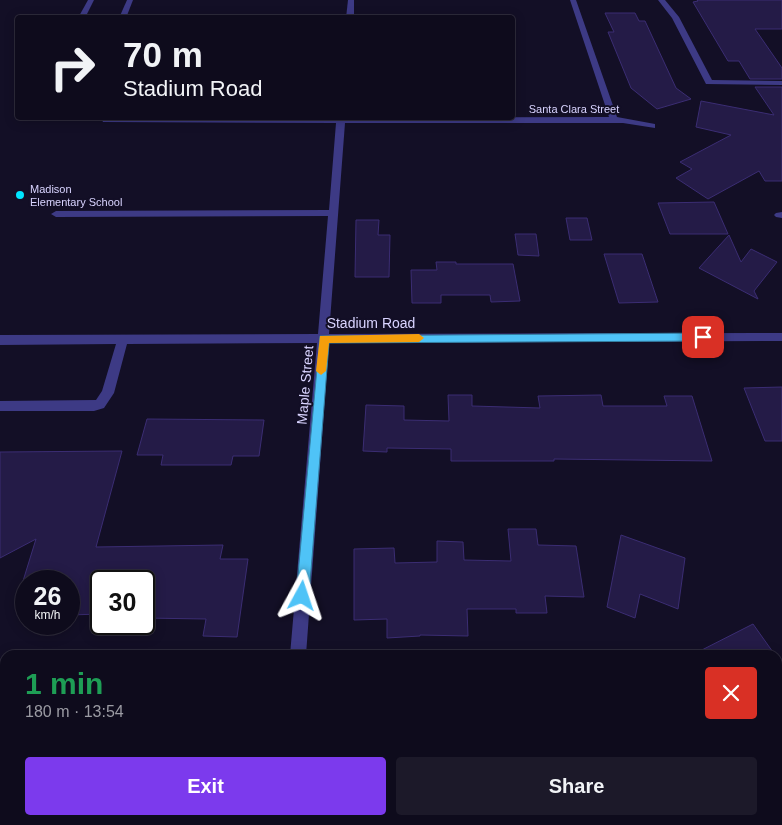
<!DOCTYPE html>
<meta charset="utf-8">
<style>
:root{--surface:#0e0b1c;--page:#1c1929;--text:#f1f3f6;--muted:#9b9ba3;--line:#2e2b3b;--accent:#7c3aed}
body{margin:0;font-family:Arial,sans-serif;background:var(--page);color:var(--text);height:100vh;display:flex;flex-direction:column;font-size:19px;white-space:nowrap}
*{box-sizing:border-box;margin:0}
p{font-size:16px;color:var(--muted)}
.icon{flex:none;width:28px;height:28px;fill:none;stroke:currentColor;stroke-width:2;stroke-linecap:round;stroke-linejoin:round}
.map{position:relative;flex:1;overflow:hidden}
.drawer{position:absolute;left:0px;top:650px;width:782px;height:175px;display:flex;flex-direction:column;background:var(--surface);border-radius:15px 15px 0 0;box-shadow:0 2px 12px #0003,0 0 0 1px var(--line)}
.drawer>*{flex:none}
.guide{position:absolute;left:15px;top:15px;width:500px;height:105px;border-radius:5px;box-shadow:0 2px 12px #0003,0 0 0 1px var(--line);background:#0e0b1c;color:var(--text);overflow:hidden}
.speed{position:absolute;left:15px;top:570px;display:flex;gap:10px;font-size:25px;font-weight:700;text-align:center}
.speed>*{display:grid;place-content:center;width:65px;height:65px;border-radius:50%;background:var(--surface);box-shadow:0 2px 12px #0003,0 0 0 1px var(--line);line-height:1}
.speed small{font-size:12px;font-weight:400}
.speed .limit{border:2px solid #111;border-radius:8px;background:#fff;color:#111}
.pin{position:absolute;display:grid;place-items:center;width:42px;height:42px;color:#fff;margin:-21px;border-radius:10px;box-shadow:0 2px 8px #0006}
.me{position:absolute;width:55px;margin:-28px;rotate:5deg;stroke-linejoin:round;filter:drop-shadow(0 0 4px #0008)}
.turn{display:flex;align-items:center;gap:18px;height:105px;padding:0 25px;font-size:22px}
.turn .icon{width:65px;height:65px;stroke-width:2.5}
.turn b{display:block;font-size:35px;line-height:42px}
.round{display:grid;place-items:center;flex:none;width:52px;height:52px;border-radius:5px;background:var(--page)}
.overview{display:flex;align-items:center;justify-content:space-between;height:85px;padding:0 25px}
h1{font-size:30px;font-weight:700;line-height:38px;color:#1e9e55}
.button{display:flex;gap:10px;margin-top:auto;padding:10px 25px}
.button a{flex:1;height:58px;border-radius:5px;background:var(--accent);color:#fff;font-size:20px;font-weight:700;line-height:58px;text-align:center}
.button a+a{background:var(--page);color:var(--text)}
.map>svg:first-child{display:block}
.building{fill:#241b47;stroke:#3b2d73}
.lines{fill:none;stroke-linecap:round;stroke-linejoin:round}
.minor{fill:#3d3a85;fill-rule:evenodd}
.route{fill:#4fc3f7;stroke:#337fa1}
.slow{fill:#f59e0b}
.poi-dot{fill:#00e5ff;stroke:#130f26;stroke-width:2}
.labels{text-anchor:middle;stroke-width:4;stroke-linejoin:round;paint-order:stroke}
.far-street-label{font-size:11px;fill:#d9d4ff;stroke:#130f26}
.far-poi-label{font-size:11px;fill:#d9d4ff;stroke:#130f26;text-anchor:start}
.street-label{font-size:14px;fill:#d9d4ff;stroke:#130f26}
</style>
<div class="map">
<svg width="782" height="825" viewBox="0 0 782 825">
<rect width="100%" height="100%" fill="#130f26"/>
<g class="building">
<path d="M697,0h85v29h-27l27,39v11h-32l-11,-18h-11l-35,-59 5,-1z"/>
<path d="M605,13h30l4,8h6l31,67 15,11 -34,10 -26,-21 -23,-56h6z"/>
<path d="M755,87h27v94h-17l-6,-10 -51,28 -32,-21 16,-9 -12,-7 51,-27 -35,-8 5,-26 73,14z"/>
<path d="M714,202l14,32h-58l-12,-31z"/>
<path d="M566,218h21l5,22h-22z"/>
<path d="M356,220h23l-1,15h12l-1,42h-34z"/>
<path d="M515,234h21l3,22 -21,-1z"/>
<path d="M729,235l12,27 10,-13 26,13 -23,29 4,8 -59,-31z"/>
<path d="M604,254h38l16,48 -39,1z"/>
<path d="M436,262h20v2h57l7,37 -29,1 -1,-7h-49v8h-29l-1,-33h26z"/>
<path d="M782,387v54h-17l-21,-53z"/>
<path d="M448,395h24v11l68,2 -2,-12 63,-1 2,11h64l-3,-10h28l20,65 -158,-2v2h-103v-12l-64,-1v4l-24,-1 3,-46 38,1v14l45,1z"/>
<path d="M147,419l117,1 -5,36h-26l-2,9h-70l2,-10h-26z"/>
<path d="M122,451l-26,96 127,-2 -3,14h28l-11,78 -34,-1 3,-17 -62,-1v-37h-43v33l-32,1v-34h-46l13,-42 -36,19v-106z"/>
<path d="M508,529h28l2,16 38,1 8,51 -39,-1 2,17h-31v-4h-49l1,27 -48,-1v1l-33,2v-19l-33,1v-71l40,-1 1,15 42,-1v-21l26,1 1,18 47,1z"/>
<path d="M621,535l64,23 -7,51 -38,-15 -5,24 -28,-11z"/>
<path d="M753,624l22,31h-83z"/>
</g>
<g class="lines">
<g class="minor">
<path d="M88,0h6l-9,18h-7z"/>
<path d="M127,0h6l-7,18h-7z"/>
<path d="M348,0h6v18h-8z"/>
<path d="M570,0h6l41,117 38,7v4l-32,-5h-278l-16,211 453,-1v8l-453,2 -23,312h-16l27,-312 -190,1 -13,49 -10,15 -10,3h-94v-10l96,-1 6,-9 14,-47 -116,1v-10l318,-1 10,-118 -272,1 -5,-3 5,-3 273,-1 7,-87 -233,-1 -1,-2 4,-2 503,-1z"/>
<path d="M658,0h7l14,17 33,63 70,1v4l-76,-1 -34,-66z"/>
<path d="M782,212v6l-6,-1 -2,-2 2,-2z"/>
<rect x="0" y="684" width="5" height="16"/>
<path d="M621,820h18l1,5h-18z"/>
</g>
</g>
<path class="route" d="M703,333l5,4 -5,4 -374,2 -20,253 -2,4 -5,2 -4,-2 -2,-4 24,-260z"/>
<path class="slow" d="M419,334l5,4 -5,4 -90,1 -3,28 -5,4 -5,-4 4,-35z"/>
<circle class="poi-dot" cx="20" cy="195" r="5"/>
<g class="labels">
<g class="far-street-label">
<text x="574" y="113">Santa Clara Street</text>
</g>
<g class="far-poi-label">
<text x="30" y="193">Madison<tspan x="30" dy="13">Elementary School</tspan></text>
</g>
<g class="street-label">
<text x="371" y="328">Stadium Road</text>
<text transform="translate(305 385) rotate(-85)" y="5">Maple Street</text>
</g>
</g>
</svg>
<div class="speed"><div>26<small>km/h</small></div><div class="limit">30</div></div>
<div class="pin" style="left:703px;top:337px;background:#d93025"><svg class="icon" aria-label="arrive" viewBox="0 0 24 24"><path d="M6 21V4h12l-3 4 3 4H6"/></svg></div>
<svg class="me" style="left:302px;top:596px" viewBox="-20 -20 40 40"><path d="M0-17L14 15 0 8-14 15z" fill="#4fc3f7" stroke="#fff" stroke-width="4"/></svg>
<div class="guide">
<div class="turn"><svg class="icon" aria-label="right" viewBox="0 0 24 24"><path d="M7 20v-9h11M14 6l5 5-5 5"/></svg><div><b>70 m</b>Stadium Road</div></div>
</div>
<section class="drawer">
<div class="overview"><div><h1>1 min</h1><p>180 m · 13:54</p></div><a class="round" style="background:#d93025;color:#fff"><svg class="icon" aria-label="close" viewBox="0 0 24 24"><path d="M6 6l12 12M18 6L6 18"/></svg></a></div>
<div class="button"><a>Exit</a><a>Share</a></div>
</section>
</div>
